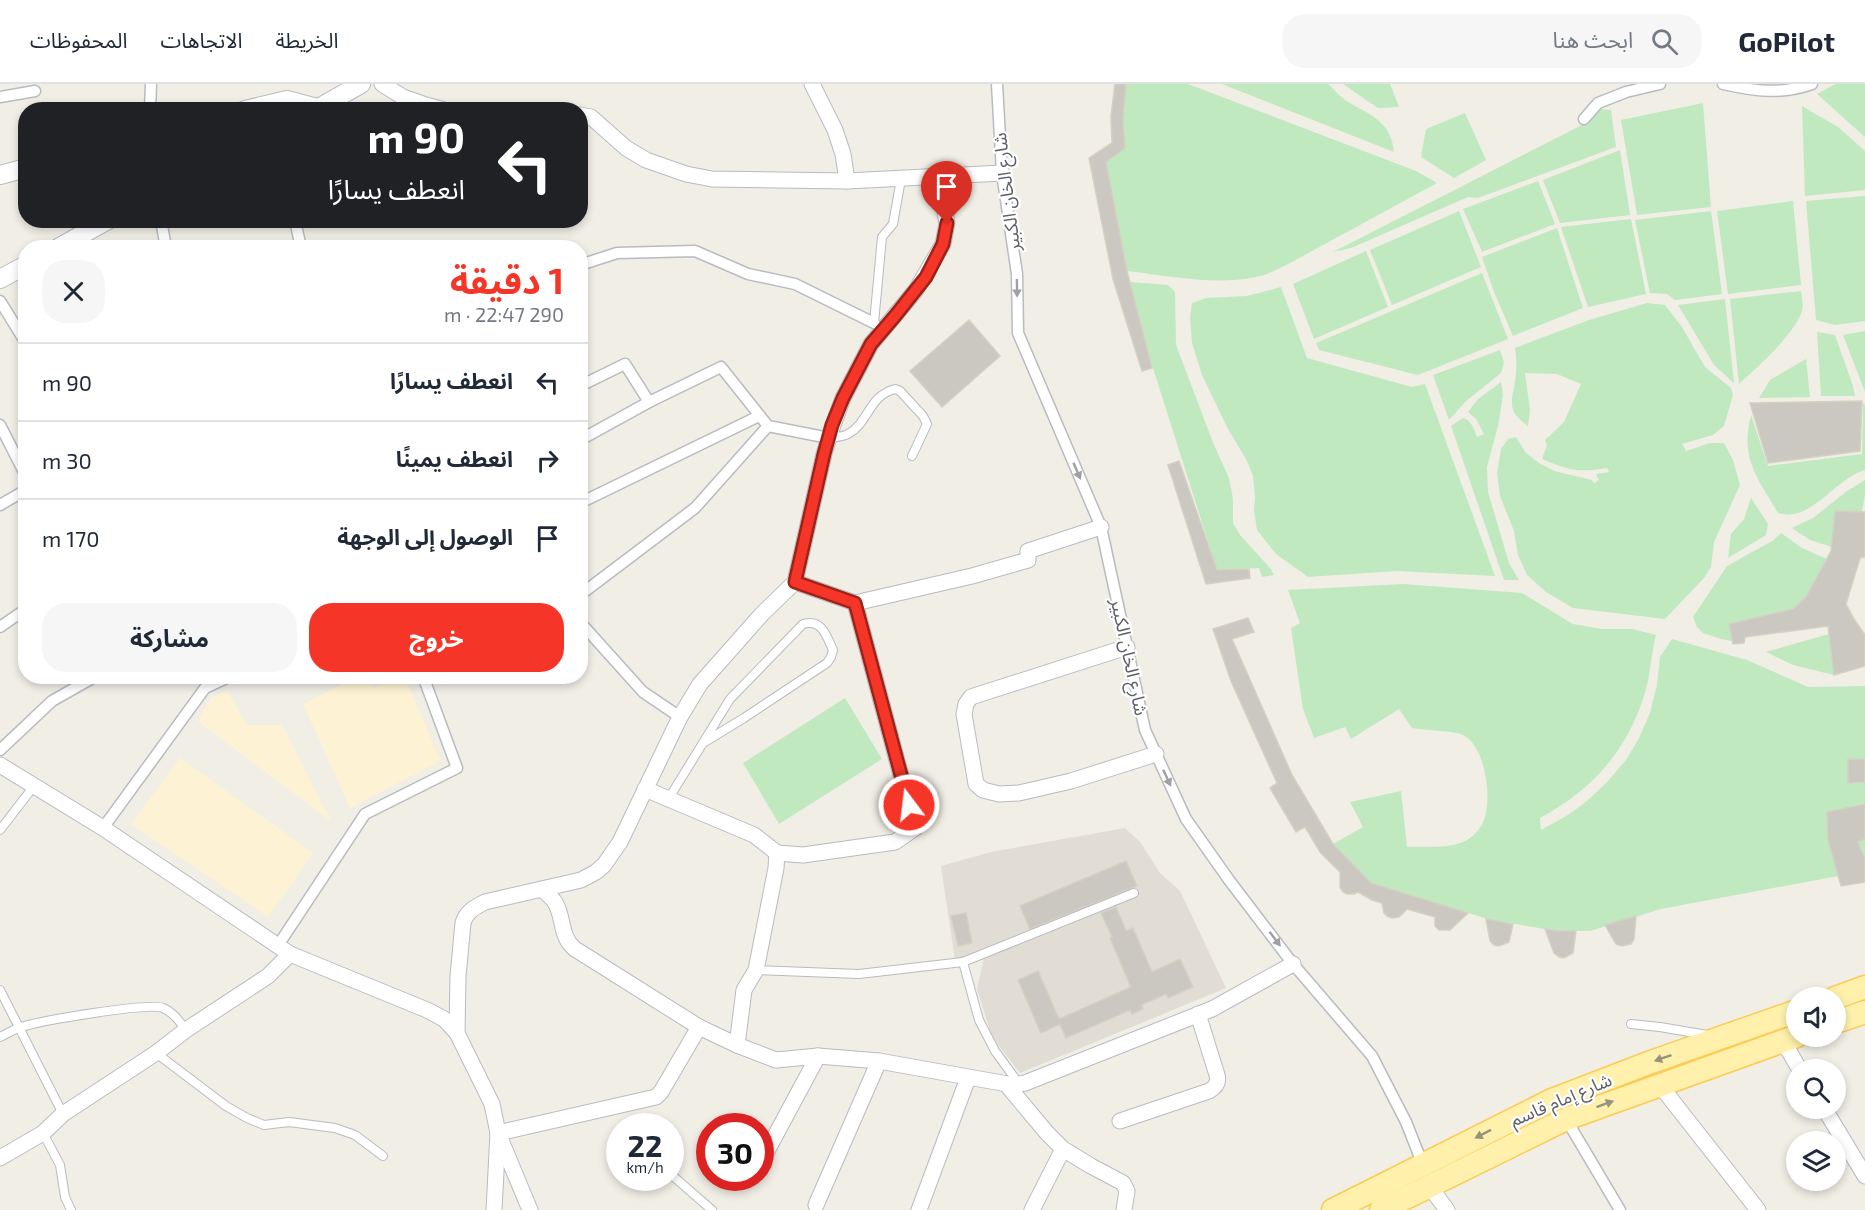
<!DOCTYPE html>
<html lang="ar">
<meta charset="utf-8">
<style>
:root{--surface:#fff;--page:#f6f6f7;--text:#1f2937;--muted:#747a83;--line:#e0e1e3;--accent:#f53527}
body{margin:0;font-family:"Exo 2","Noto Sans Arabic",sans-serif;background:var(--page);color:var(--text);direction:rtl;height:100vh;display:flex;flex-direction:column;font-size:22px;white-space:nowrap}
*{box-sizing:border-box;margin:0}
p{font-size:20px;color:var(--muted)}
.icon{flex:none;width:33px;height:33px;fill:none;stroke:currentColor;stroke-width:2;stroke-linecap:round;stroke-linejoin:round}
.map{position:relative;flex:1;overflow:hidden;direction:ltr}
.details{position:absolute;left:18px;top:156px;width:570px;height:444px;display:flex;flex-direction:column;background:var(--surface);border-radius:24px;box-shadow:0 3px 9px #0003;direction:rtl}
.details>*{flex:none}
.banner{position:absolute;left:18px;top:18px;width:570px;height:126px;border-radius:24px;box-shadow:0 3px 9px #0003;direction:rtl;background:#202124;color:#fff;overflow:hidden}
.buttons{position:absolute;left:1786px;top:903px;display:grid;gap:12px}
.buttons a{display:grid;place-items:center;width:60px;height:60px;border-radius:50%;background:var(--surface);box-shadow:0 3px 9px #0003;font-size:30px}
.speed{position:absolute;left:606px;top:1029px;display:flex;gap:12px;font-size:30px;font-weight:700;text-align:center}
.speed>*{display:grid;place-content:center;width:78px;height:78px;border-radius:50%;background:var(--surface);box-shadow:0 3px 9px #0003;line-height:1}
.speed small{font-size:15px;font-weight:400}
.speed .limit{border:9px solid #d22;background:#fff;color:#111}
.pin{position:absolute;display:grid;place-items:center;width:51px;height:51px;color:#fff;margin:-62px -26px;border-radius:50% 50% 50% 0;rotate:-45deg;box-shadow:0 0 6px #0007}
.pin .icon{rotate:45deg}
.me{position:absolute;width:66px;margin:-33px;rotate:345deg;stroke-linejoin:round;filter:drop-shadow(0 0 4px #0008)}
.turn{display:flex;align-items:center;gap:21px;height:126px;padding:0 24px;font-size:27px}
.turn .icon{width:78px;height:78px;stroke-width:2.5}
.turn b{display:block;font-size:42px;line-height:51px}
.round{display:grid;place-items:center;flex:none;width:63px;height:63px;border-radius:24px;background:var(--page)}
.summary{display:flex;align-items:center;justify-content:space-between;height:102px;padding:0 24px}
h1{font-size:36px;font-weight:700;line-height:45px;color:var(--accent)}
.cta{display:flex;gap:12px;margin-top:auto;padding:12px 24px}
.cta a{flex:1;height:69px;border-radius:24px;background:var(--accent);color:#fff;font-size:24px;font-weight:700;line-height:69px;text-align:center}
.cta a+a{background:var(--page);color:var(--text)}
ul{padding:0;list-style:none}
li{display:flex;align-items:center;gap:18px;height:78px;padding:0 24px;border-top:2px solid var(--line)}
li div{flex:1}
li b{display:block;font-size:22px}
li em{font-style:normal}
header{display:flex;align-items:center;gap:36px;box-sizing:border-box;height:84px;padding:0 30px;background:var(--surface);border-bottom:2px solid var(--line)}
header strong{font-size:28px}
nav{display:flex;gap:33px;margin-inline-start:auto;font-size:21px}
.search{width:420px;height:54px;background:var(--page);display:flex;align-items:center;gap:15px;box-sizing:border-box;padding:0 21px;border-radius:24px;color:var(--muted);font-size:22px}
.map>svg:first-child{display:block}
.education{fill:#e1ddd4}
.green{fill:#c1e9c0}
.sand{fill:#fdf3d4}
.building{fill:#cbc8c2;stroke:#d6d0c3;stroke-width:1.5}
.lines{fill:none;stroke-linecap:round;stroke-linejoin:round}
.service-casing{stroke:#b8bbc0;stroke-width:10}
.pedestrian-casing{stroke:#b8bbc0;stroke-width:13}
.minor-casing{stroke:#b8bbc0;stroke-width:17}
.tertiary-casing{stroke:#b8bbc0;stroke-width:20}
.primary-casing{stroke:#fbcb54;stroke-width:25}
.service{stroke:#fff;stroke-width:8}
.pedestrian{stroke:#fff;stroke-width:10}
.minor{stroke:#fff;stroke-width:15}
.tertiary{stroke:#fff;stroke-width:18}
.primary{stroke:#fff1ac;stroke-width:22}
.oneway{fill:#9ea0a4}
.oneway2{fill:#96937f}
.route-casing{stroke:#9f2219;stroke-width:15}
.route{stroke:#f53527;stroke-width:10}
.labels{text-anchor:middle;stroke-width:4.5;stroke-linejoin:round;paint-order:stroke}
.street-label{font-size:18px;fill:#5d6167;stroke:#fff}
</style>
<header>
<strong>GoPilot</strong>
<div class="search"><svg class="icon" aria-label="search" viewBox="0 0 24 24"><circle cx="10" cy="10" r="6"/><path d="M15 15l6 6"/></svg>ابحث هنا</div>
<nav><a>الخريطة</a><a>الاتجاهات</a><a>المحفوظات</a></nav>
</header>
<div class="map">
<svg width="1865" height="1126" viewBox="0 0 1865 1126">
<rect width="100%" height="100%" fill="#f0eee5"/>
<path class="education" d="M1125,744l15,14 20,31 20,18 46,97 -206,85 -28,-36 -15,-48 7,-31 -29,2 -14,-94 50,-14z"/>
<g class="green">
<path d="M1126,0h62l228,87 21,12 -147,80c-8,4 -17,9 -26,12 -41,12 -94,1 -137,-4l-21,-109 19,-14 -2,-30z"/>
<path d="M1222,0h106c6,5 11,12 17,16 24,15 46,20 49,52z"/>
<path d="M1343,0h47l9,23 -21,1z"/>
<path d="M1835,0h30v53l-48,-43z"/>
<path d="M1703,19l8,104 -74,8 -16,-95z"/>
<path d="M1802,22l36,21 27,24v39l-60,6z"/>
<path d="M1601,25l10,1 5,37 -138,51 -10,-1 -117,51 -18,4 253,-129z"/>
<path d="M1465,29l21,47 -32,18 -33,-21 5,-28z"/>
<path d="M1620,66l10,65 -70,8 -17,-43z"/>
<path d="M1538,97l17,43 -73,28 -19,-43z"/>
<path d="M1865,112v125l-30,4 -19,-5 -10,-119z"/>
<path d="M1793,117l8,84 -73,9 -11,-83z"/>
<path d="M1459,127l22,56 -89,38 -22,-55z"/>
<path d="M1711,127l11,83 -47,6 -8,-6 -17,-1 -15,-73z"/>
<path d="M1631,135l15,75 -58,13 -27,-80z"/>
<path d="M1557,144l26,80 -70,28 -19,-44 -12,-35z"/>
<path d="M1366,167l22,56 -74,32 -21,-55z"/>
<path d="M1482,189l26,66 -90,36 -99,-25 -3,-7z"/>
<path d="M1130,198l38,3 7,7 1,53 38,100 15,33 4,21v24l7,12 31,34 3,6 -12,2 -3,-9 -42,2 -70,-221z"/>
<path d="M1281,203l26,71 105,29 13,-3 70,192 -99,-5 -88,6 -32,-23 -19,-24 -3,-20 1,-13 -2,-21 -6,-15 -20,-34 -25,-52 -10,-32 -2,-26 2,-14 14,-5 41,-2z"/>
<path d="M1801,207c1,7 3,16 0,23 -10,23 -43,53 -62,70l-9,-85z"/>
<path d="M1725,215l9,84 -20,-18 -36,-60z"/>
<path d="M1647,219l18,2 17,22 23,40 26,21 2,7 -9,31 -11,9 -31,9 4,7 24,-8h14l9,17 7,25 -26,57 -3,25 -7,11 -39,41 -92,-11 -27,-16 -19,-17 -9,-20 -4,-24 -14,-35 -3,-23 4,-24 7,-10 8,-2 10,16 13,10 15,8 38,9 2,3 5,-3 -3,-6 13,-2 -2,-4c-30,5 -38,2 -65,-9l5,-14 -2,-5 19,-18 17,-38 -24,-10 -32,-1 5,37 -2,16c-25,-17 -14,-28 -12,-53 1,-8 0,-17 -1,-25l74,-28z"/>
<path d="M1865,247v61l-22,-57z"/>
<path d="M1817,248l18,3 18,51 2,10h-34z"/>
<path d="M1500,266l4,12 -3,11 -35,28 -17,19 -16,-45z"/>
<path d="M1806,275l4,38 -51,1 11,-18z"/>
<path d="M1501,298l2,13 -5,31 -11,41 1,25 21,71 10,17h-15l-53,-154 12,-8c9,3 11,11 14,19l7,-3 -8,-15 -8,-7 10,-13z"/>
<path d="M1863,319l2,2v65c-30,8 -53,53 -87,43 -21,-36 -38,-54 -27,-98l17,51 94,-12z"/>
<path d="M1865,396v14l-3,18h-27l-3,35 -22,-7 -18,-12 21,-10 34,-27z"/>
<path d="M1751,414l17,26 -2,11 -38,23 3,-24 13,-15z"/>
<path d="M1781,449l21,15 25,11 -21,38 -13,12 -61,32 -11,-2 -18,-6 -6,-6 -4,-10 34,-51 45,-25z"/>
<path d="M1403,500l119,9 51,31 29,5h30l24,6c-4,15 -5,30 -8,46 -15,63 -52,107 -108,137l1,12 27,-15 19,-14 21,-20 18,-21 13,-22 11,-25 7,-28 3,-28 12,-18 75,21 61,27 57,-1v185l-204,38 -71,22h-33l-66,-11 -120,-37 -38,-39 30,-17 -13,-25 51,-11 6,56c19,-1 47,3 63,-9 5,-3 12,-12 14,-18 8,-21 2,-74 -21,-85 -8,-4 -40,-5 -51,-7l-13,-19 -48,30 -6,-12 -31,11 -11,-29 -12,-81 9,-5 -12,-33z"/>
<path d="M1829,550l5,41 -41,-10 -27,-13z"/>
<path d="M845,614l37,61 -103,65 -36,-61z"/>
</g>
<g class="sand">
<path d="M356,593h12l6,11 31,-11 35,84 -90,47 -47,-104z"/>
<path d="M227,607l20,34h35l50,97 -134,-101 13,-23z"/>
<path d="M180,674l133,95 -45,64 -137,-93z"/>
</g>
<g class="building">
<path d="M1115,0h11l-3,34 2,30 -19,14 21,109 25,97 -10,3 -29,-92 -24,-121 23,-15 -1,-27z"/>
<path d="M969,236l31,36 -58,51 -32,-36z"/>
<path d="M1862,317l-2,50 -92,12 -18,-60z"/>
<path d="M1179,377l38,109 32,-1 1,9 -44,6 -38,-119z"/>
<path d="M1835,427l30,1v45l-5,1 -14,46 8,15 11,16v31l-31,9 -6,-49 -83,11 -1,6 -11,1 -4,-20 64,-15 13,-12 25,-46z"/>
<path d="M1248,534l6,14 -22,7 60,136 41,69 38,39 97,30 -18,17h-11l-4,-4v-9l-28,-8 -8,8 -7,1 -5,-2 -3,-3 -2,-10 -10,-3 -14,-8 -4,2h-7l-4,-2 -3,-5v-15l-20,-20 -15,-25 -9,5 -26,-44 7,-5 -46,-102 -18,-52z"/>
<path d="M1848,675h17v23l-17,1z"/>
<path d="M1865,720v35l-7,3 7,17v23l-24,4 -13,-46 -1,-28z"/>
<path d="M1126,777l11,25 -107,43 -10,-23z"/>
<path d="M1116,823l10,24 7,-3 19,44 28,-13 13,28 -25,11 -2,-4 -25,11 2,4 -11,5 -2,-4 -64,28 -6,-14 -19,9 -23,-53 20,-9 21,48 72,-32 -21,-49 2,-1 -11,-24z"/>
<path d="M966,829l6,30 -14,3 -7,-30z"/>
<path d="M1636,832l-2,23 -3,5 -10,2 -5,-2 -11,-19z"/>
<path d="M1486,835l27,5 -4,18 -10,4 -5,-1 -4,-4z"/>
<path d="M1545,845l12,2h19l-3,22 -9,5 -5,-1 -5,-4z"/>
</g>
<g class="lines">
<defs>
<g id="service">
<path d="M876,241l-2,-2 8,-86 11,-13 8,-45"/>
<path d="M829,354c6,-1 13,-1 19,-4 21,-11 20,-38 47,-45l5,2 23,25 4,8 -15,32"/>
<path d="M669,714l61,-99 73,-75c19,-5 23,11 30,26l-2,7 -4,6 -83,55 -41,25"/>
<path d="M0,746l34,-44"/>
<path d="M963,878l171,-69"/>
<path d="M756,886l103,4 104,-12 16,58 16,31 24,33"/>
<path d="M0,906l63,124"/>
<path d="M1631,940l29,3 47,8"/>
<path d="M0,953c7,-3 14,-8 21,-10 19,-6 128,-25 142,-19 10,4 17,14 23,22"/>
<path d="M156,969l70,53 21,12 17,7 25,-3 46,6 20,7 28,21"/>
<path d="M43,1049l17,32 5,32 6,13"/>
<path d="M674,1093l38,33"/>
</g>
<g id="pedestrian">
<path d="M997,0l5,89 15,101 1,59 83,194 44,203 41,89 43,61 64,84 79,92 34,66 17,43"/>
<path d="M1723,0c32,7 57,11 89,0"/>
<path d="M0,13l35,-6"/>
<path d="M150,26l1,-26"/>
<path d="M1584,35l14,-16 28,-11 34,-8"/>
<path d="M161,136l5,28"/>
<path d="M295,136l6,28"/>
<path d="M580,181l37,-12 78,-2 53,23 47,10 79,39"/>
<path d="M0,217l26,42"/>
<path d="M580,302l45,-22 24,38"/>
<path d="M0,341l26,51"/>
<path d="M580,356l69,-38 72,-35 47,59 61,12"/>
<path d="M580,419l179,-87"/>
<path d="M0,421l26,-15"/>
<path d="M580,511l115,-87 73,-82"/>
<path d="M580,538l63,70 37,25"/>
<path d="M0,543l26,-18"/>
<path d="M0,666l52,-49 44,-25"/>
<path d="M103,744l102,-140 26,-12"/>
<path d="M277,863l88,-133 92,-46 -34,-92"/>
<path d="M1566,1035l54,91"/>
</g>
<g id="minor">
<path d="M382,0l21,13 23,8 18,5"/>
<path d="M812,0l23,46 8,24 4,27"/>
<path d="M580,31l11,2 35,31 20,12 40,14 26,5 135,2 155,-8"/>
<path d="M795,498l60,21 117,-27 56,-16v-9l73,-24"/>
<path d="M1127,563l-156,50 -5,7 -2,10 12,70 7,6 16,4 20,-1 52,-12 85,-27"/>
<path d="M0,681l103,63 187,126 137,56 17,9 13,14 35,71 6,29 32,77"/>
<path d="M645,705l109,46 23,18 -1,15 -20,102 -12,20 -7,55"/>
<path d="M777,769l26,2 92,-13 20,-14 -60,-225"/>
<path d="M542,805c5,5 11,9 14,15 8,15 4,33 19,45l124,78 38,18 39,15 42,-4 61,5 134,24 12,-2 187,-74 81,-45"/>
<path d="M457,949l1,-57 5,-53c3,-11 12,-16 22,-21l96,-22 15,-8 8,-7 16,-23 60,-125 20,-33 62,-70 33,-32 29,-128 9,-29 10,-27 28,-54 45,-54 27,-46 4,-21 -9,-48"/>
<path d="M1783,957l17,29"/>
<path d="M1006,1000l41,49 16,16 28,17 32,17 4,8 -3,19"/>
<path d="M1659,1000l99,126"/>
<path d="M1824,1024l41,68"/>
<path d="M1120,1037l89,-30c7,-4 10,-9 8,-16l-19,-61"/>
<path d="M0,1074l43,-25 20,-19 93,-61 30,-23 82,-54 22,-22"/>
<path d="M760,1080l58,-108"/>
<path d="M1430,1103l17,23"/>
<path d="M816,1121l63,-144"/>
<path d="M494,1126l4,-77 158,-36 5,-5 38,-65"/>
<path d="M919,1126l49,-132"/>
<path d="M1032,1126l31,-61"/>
</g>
<g id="tertiary">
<path d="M245,26l42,-10 30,8"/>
<path d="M315,26l46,-26"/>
<path d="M0,91l26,-7"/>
<path d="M58,164l50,-28"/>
<path d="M0,195l26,-14"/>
</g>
<g id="primary">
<path d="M1835,914l30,-11"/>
<path d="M1836,938l29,-10"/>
<path d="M1333,1126l219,-110 99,-38 146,-51"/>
<path d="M1381,1126l185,-91 231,-83"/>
</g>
</defs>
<use href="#service" class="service-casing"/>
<use href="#pedestrian" class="pedestrian-casing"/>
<use href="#minor" class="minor-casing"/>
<use href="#tertiary" class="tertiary-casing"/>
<use href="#primary" class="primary-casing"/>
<use href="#service" class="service"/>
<use href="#pedestrian" class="pedestrian"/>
<use href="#minor" class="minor"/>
<use href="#tertiary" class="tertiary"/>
<use href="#primary" class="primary"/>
</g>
<defs><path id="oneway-solid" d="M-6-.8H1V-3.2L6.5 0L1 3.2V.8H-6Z" transform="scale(1.5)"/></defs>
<g class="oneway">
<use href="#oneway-solid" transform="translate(1017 204) rotate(89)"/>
<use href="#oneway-solid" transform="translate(1077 387) rotate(67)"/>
<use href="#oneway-solid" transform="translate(1167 694) rotate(65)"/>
<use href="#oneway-solid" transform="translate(1275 855) rotate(53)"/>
</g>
<g class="oneway2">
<use href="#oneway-solid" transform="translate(1663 974) rotate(161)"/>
<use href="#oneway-solid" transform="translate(1605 1020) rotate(-20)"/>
<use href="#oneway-solid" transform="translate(1483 1050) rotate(153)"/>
</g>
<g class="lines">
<defs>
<path id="route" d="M909,721l-54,-202 -60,-21 29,-128 8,-29 11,-27 28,-54 24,-28 31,-39 17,-33 4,-21"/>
</defs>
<use href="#route" class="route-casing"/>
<use href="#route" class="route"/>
</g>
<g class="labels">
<g class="street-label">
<text transform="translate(1007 108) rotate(-97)" y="6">شارع الخان الكبير</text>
<text transform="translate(1129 573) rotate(78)" y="6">شارع الخان الكبير</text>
<text transform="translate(1561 1016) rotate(-23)" y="6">شارع إمام قاسم</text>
</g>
</g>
</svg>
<div class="buttons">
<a><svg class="icon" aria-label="sound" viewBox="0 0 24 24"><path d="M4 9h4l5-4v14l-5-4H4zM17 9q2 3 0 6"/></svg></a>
<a><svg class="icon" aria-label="search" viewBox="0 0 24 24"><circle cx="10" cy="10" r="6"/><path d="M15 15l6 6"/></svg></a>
<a><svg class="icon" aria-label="layers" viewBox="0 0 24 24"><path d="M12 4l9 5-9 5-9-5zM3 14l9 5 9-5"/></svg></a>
</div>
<div class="speed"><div>22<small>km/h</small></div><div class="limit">30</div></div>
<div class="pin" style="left:947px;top:139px;background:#d93025"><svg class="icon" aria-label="arrive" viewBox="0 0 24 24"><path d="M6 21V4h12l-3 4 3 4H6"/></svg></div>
<svg class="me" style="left:909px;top:721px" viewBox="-20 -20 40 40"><circle r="17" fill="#f53527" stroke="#fff" stroke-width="3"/><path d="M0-11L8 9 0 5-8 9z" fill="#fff"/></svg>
<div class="banner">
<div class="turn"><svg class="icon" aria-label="left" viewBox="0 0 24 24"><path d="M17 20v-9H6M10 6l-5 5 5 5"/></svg><div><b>90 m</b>انعطف يسارًا</div></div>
</div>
<section class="details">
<div class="summary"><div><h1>1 دقيقة</h1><p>290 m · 22:47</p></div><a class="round"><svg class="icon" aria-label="close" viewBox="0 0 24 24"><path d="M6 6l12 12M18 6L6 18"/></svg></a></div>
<ul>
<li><svg class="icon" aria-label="left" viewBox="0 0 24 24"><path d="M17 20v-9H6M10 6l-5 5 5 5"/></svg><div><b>انعطف يسارًا</b></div><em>90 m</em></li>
<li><svg class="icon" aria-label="right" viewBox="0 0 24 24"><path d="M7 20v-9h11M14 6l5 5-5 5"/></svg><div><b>انعطف يمينًا</b></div><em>30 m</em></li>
<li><svg class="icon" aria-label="arrive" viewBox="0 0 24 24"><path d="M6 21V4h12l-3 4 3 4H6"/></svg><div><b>الوصول إلى الوجهة</b></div><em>170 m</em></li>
</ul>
<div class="cta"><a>خروج</a><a>مشاركة</a></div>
</section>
</div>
